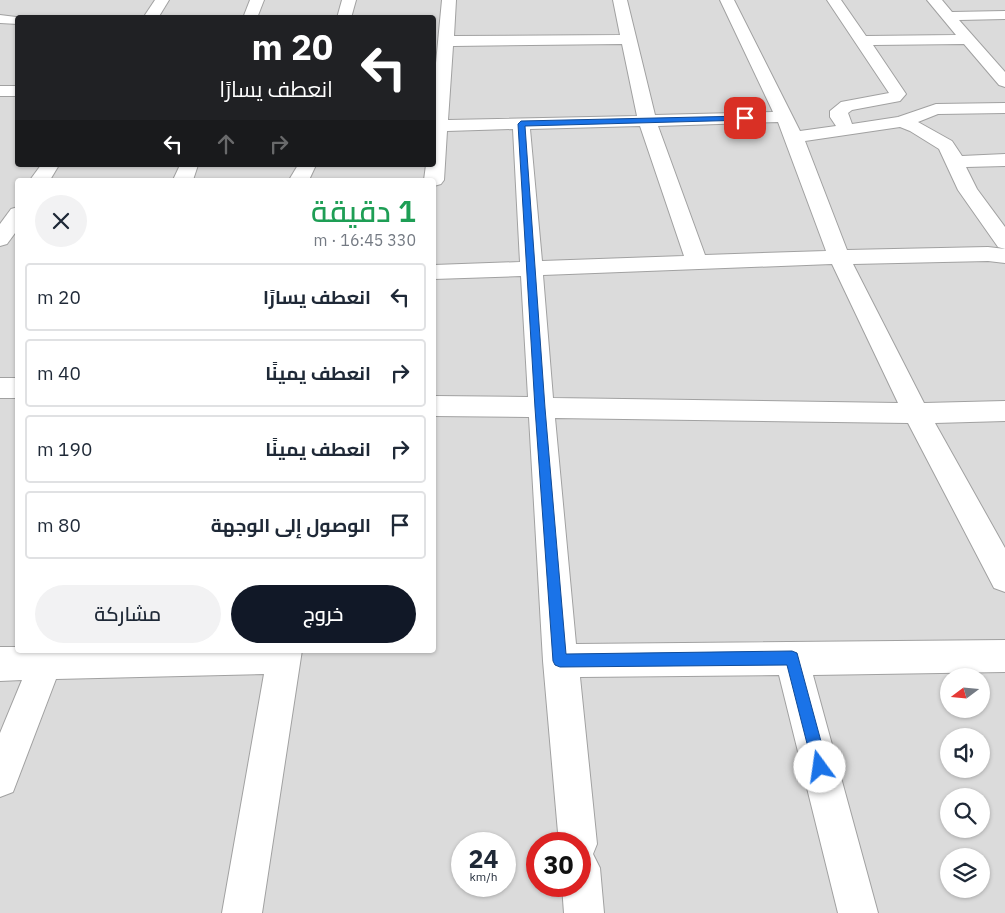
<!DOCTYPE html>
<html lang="ar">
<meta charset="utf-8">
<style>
:root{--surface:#fff;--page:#f2f2f3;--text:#1f2937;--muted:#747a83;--line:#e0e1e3;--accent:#111827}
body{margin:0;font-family:"IBM Plex Sans",Cairo,sans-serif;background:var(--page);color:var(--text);direction:rtl;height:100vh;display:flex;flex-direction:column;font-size:19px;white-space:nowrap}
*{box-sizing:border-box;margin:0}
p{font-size:16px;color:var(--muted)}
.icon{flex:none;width:28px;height:28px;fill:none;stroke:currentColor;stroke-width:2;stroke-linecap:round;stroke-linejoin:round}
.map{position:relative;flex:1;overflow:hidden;direction:ltr}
.details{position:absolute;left:15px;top:178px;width:421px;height:475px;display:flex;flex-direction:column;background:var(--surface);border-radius:5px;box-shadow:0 1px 4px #0004;direction:rtl}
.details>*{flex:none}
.banner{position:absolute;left:15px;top:15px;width:421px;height:152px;border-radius:5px;box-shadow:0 1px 4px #0004;direction:rtl;background:#202124;color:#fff;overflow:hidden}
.needle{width:32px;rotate:254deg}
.buttons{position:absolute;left:940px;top:668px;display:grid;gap:10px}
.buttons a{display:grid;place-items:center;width:50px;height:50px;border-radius:50%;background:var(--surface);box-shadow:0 1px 4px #0004;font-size:25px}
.speed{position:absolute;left:451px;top:832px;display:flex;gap:10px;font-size:25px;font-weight:700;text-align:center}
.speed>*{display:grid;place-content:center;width:65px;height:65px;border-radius:50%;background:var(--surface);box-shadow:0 1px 4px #0004;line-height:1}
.speed small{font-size:12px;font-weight:400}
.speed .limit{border:8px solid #d22;background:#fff;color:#111}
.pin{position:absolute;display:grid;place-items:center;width:42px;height:42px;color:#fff;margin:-21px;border-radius:10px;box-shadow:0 2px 8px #0006}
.me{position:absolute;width:55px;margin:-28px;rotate:346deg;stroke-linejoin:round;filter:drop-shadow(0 0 4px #0008)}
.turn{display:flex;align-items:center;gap:18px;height:105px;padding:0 20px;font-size:22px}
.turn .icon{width:65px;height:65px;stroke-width:2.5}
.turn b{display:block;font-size:35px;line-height:42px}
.lanes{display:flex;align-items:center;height:48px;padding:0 20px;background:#0003;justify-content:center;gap:25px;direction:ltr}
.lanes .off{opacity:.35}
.round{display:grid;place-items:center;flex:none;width:52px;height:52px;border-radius:26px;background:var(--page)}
.summary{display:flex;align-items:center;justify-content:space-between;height:85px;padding:0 20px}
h1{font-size:30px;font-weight:600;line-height:38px;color:#1e9e55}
.primary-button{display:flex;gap:10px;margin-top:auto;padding:10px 20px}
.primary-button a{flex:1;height:58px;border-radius:30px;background:var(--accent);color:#fff;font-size:20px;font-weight:600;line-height:58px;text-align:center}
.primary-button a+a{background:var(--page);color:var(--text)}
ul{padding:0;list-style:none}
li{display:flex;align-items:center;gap:15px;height:68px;margin:0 10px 8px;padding:0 10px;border:2px solid var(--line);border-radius:5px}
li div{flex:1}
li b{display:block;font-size:19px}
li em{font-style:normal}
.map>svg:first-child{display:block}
.residential{fill:#dbdbdb;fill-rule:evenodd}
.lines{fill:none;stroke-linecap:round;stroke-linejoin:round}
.minor-casing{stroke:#a1a1a1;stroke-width:2}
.minor{fill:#fff;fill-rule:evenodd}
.route{fill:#1a73e8;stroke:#114b97}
</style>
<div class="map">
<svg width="1005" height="913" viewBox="0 0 1005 913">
<rect width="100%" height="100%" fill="#eeebe4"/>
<path class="residential" d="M0,0h1005v913h-1005zM18,18h416v147h-416zM18,180h416v470h-416zM949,676h32v33h-32zM949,736h32v33h-32zM949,796h32v33h-32zM462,844h43v42h-43zM538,844h42v42h-42zM949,856h32v33h-32z"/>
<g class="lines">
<defs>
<g id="minor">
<path d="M155,0h14l-11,18h-15z"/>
<path d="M250,0h14l-7,18h-14z"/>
<path d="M342,0h14l-5,18h-14z"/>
<path d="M442,0h14l-2,36 166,-1 -7,-35h14l28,115 118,-3 -53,-112h14l66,131 36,-5 -6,-9v-6l11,-9 48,-9 -62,-93h14l25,36 90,-1 -29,-35h15l10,12 53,-1v8l-46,1 46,52v15l-6,-2 -35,-41 -91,1 33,49 -6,7 -48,9 -4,3 4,11 46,-7 38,-13 69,-1v10l-67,1 -20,8 34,19 10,15 43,-2v12l-39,1 11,22 28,38v22l-7,-2 -40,-57 -19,-41 -29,-18 -10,-4 -95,14 42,109 141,-3 17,2v14l-17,-2 -135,3 71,139 81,-2v20l-70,2 70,125v44l-11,-4 -86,-165 -353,-5 21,226 429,-4v32l-192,3 65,238h-40l-59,-238 -199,2 17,167 -4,10 7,14 4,45h-40l-2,-27h18v-42h-21l-16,-183 -14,-244 -95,-1v-20l94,1 -7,-121 -87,3v-14l86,-3 -7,-133 -66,2 -3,49 -3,4 -7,2v-6h-10l2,-15h8v-81zM622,44l15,72 -189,4 5,-74zM778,122l48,129 -121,4 -47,-129zM640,126l44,130 -142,5 -12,-132zM832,264l66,139 -345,-5 -10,-123z"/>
<path d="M0,15l24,3h-6v6l-18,-1z"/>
<rect x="0" y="86" width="18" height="10"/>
<path d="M41,165h18l-9,15h-20z"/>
<path d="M180,165h18l-5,15h-20z"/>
<path d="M298,165h18l-7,15h-20z"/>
<path d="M18,207v22l-11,15 -7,2v-22l11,-15z"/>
<rect x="0" y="378" width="18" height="20"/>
<path d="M0,647h18v3h284l-40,263h-40l42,-239 -208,5 -43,113 -13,5v-64l22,-53 -22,1z"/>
</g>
</defs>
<use href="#minor" class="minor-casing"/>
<use href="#minor" class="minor"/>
</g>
<path class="route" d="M745,116l4,2 -1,2 -223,6 20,282 21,246 226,-3 5,2 31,114 -2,6 -6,2 -5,-2 -2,-6 -26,-102 -227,2 -5,-2 -2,-4 -18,-253 -17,-284 3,-3z"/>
</svg>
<div class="buttons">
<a><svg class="needle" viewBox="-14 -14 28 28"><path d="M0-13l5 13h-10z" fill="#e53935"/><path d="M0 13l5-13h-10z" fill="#747a83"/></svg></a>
<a><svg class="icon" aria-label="sound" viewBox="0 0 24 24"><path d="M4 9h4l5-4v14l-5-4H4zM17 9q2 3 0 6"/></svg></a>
<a><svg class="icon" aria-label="search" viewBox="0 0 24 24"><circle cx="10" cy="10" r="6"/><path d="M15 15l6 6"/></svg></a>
<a><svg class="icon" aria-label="layers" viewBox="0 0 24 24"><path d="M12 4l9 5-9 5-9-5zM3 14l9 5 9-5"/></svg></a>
</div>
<div class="speed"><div>24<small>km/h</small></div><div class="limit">30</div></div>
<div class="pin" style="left:745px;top:118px;background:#d93025"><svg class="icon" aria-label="arrive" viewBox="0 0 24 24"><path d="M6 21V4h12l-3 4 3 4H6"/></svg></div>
<svg class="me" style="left:820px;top:767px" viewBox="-20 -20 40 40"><circle r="19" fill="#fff"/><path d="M0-13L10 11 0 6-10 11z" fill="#1a73e8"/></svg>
<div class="banner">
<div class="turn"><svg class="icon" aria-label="left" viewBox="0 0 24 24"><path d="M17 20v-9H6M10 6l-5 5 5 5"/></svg><div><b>20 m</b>انعطف يسارًا</div></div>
<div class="lanes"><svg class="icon" aria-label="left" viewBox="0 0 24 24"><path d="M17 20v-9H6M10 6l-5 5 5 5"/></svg><svg class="icon off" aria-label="ahead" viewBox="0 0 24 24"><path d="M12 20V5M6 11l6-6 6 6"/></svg><svg class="icon off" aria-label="right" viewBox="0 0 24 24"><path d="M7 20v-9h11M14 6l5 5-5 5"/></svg></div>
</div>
<section class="details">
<div class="summary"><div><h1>1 دقيقة</h1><p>330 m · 16:45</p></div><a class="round"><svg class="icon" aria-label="close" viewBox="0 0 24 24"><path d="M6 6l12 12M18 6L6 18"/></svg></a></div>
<ul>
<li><svg class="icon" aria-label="left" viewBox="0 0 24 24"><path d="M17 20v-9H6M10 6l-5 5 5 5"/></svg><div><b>انعطف يسارًا</b></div><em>20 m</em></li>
<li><svg class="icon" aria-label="right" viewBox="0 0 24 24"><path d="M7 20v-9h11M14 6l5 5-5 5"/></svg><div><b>انعطف يمينًا</b></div><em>40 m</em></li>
<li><svg class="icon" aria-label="right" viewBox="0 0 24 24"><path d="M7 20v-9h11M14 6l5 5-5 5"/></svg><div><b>انعطف يمينًا</b></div><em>190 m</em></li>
<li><svg class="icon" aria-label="arrive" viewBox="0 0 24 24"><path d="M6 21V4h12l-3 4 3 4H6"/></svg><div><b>الوصول إلى الوجهة</b></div><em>80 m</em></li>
</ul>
<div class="primary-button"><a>خروج</a><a>مشاركة</a></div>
</section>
</div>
